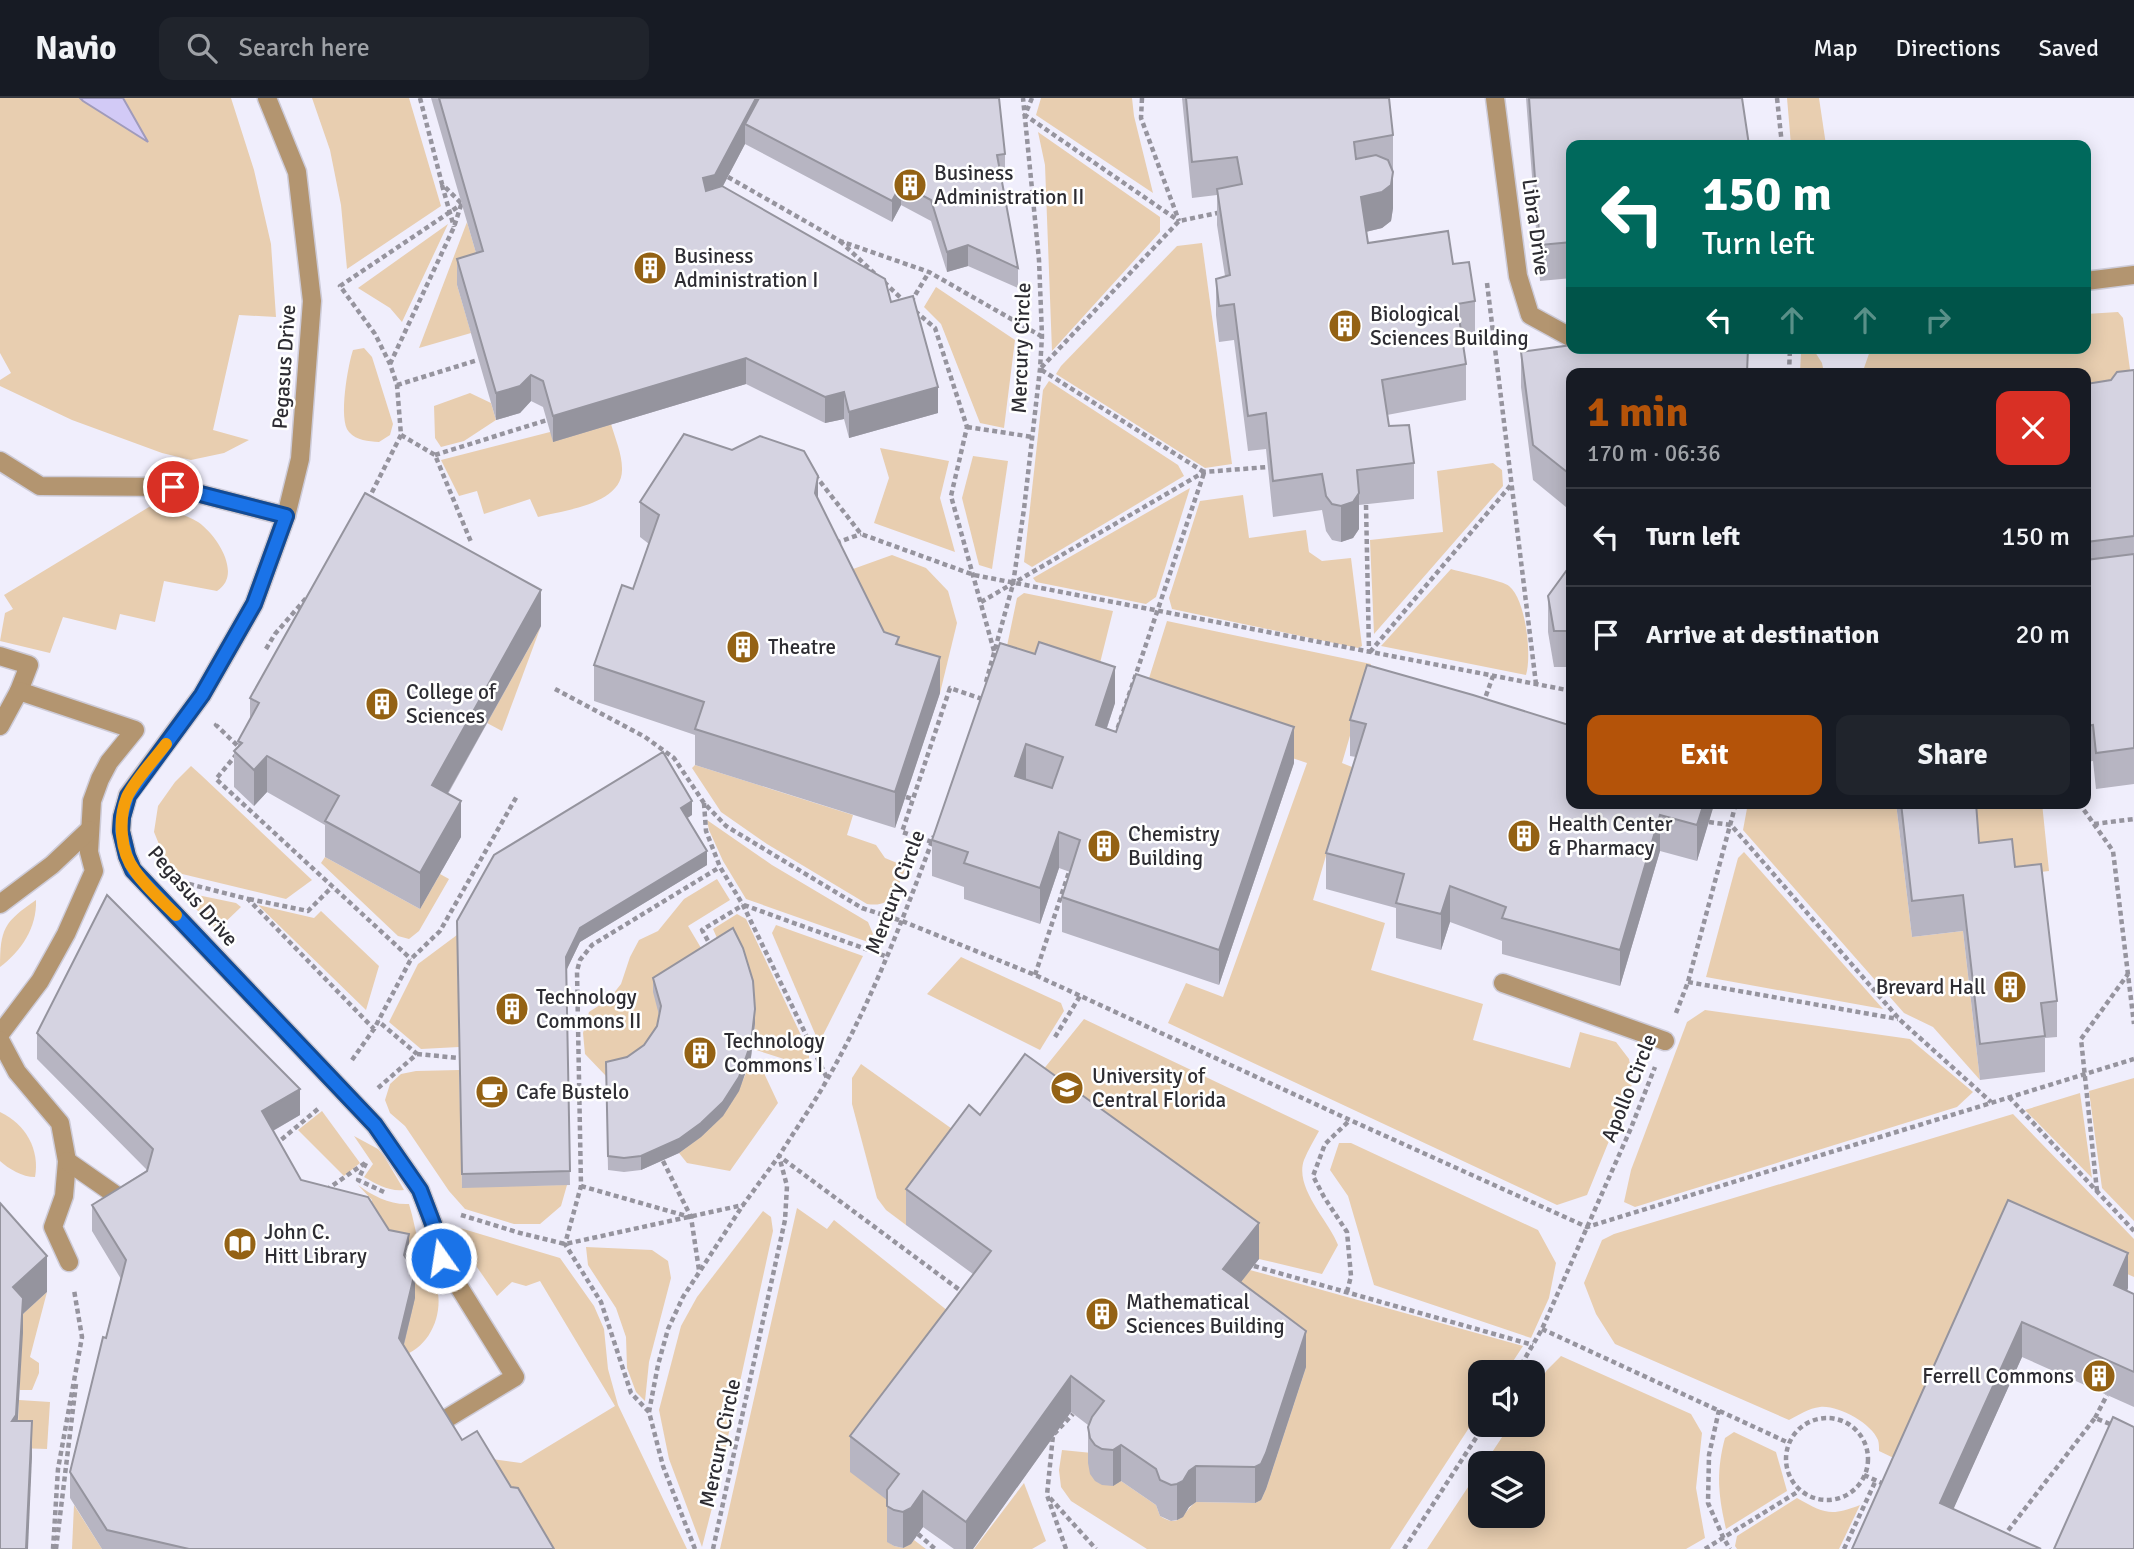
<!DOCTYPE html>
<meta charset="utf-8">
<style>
:root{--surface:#171b24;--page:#20242c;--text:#f1f3f6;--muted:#9ea1a6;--line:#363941;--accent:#b45309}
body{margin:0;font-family:Signika,sans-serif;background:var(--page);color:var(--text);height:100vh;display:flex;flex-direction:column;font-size:26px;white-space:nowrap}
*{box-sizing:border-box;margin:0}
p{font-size:23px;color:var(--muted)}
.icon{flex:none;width:38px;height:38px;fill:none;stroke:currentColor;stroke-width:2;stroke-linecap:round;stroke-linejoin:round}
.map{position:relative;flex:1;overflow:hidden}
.drawer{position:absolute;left:1566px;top:270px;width:525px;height:441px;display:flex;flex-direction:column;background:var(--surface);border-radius:14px;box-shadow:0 4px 18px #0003}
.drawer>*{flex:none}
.top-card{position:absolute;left:1566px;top:42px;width:525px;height:214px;border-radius:14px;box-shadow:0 4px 18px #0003;background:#00695c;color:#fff;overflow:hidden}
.controls{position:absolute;left:1468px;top:1262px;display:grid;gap:14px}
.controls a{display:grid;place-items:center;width:77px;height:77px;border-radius:14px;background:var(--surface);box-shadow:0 4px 18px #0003;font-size:35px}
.pin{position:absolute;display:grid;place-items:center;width:60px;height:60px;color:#fff;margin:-30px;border:4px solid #fff;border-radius:50%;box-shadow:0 2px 7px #0007}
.me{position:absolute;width:77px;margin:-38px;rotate:347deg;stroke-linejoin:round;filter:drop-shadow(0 0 5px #0008)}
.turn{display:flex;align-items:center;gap:24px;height:147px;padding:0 21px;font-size:32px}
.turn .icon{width:91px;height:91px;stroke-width:2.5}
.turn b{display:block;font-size:49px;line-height:60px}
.lanes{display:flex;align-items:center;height:66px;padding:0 21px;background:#0003;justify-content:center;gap:35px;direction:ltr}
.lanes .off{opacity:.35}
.round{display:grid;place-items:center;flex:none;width:74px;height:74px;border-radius:14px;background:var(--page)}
.summary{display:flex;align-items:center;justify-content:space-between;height:119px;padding:0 21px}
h1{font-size:42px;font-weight:800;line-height:52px;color:var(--accent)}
.button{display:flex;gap:14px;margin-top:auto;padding:14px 21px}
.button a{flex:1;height:80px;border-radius:14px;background:var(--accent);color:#fff;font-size:28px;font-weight:800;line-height:80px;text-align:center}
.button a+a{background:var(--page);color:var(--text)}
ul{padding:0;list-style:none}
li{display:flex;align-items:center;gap:21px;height:98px;padding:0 21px;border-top:2px solid var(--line)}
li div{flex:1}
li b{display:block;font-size:26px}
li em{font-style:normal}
header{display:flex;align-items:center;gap:42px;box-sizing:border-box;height:98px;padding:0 35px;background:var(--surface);border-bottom:2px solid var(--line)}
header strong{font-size:33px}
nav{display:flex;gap:38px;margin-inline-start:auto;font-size:24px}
.search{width:490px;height:63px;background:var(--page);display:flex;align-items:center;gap:18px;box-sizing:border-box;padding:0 24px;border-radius:14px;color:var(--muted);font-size:26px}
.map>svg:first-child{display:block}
.green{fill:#e8ceb0}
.water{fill:#d2caf6;stroke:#a09bbb;stroke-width:2}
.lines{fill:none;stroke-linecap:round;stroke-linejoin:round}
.service-casing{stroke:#cdcbd8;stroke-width:21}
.pedestrian-casing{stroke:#cdcbd8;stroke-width:21}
.minor-casing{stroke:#cdcbd8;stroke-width:21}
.path{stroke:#96949e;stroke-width:4.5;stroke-dasharray:5 3.5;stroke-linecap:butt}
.service{stroke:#b39570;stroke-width:18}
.pedestrian{stroke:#b39570;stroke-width:18}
.minor{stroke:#b39570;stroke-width:18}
.wall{fill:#b7b5c2}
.shaded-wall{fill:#95949e}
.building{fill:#d5d3e1;stroke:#95949e;stroke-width:2;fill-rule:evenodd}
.route-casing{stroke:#114b97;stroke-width:18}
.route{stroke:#1a73e8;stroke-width:12}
.slow{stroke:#f59e0b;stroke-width:12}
.labels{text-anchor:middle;stroke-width:5;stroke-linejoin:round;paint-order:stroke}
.poi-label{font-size:21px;fill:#2d2c32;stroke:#fff;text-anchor:start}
.street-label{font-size:21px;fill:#2d2c32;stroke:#fff}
</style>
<header>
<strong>Navio</strong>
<div class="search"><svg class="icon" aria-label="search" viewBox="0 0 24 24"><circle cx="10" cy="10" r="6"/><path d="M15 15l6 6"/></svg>Search here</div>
<nav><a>Map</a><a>Directions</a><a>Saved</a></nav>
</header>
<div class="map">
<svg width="2134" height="1451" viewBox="0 0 2134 1451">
<rect width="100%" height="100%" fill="#f0eefc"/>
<g class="green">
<path d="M0,0h80l67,43 -24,-43h108l23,72 17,74 5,73 -37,-2 -26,115 36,10 -25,13 -33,7 -29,-7 -90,-33 -72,-34v-6l11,-7 -11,-20z"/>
<path d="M312,0h97l32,108 -94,63 -6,-64 -11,-55z"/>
<path d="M1041,0h91l2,18 19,77 -117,-78z"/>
<path d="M1787,0h32l7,47h-35z"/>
<path d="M1038,34l122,85v15l-108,119 -7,-186z"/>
<path d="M467,124l16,55 -26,8 14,48 -52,15z"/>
<path d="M448,126l-46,98 -12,-14 -32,-20z"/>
<path d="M1202,145l30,221 -27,4 -149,-94 5,-8 116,-120z"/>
<path d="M936,189l79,53 -11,88 -24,-5 -39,-99 -17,-17z"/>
<path d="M2118,214l5,6 8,59 -45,42v-46h-221l-1,-5 7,-20h215v-34z"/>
<path d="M364,250l8,9 21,67 -3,11 -11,7c-11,-1 -22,-1 -30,-10 -11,-12 -1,-67 4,-82z"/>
<path d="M1815,254l7,11 2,10h-24l1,-20z"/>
<path d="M1049,283l129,84 6,11 -152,91 -8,-5 19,-172z"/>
<path d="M470,295l21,10 5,17 -32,21 -23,6 -6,-9 -1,-32z"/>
<path d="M611,326c4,14 11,30 11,44 2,36 -57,42 -84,49l-8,-18 -46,15 -7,-23 -18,5 -18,-36 109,-28z"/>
<path d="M880,350l69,13 -9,37 15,54 -81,-29 15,-45z"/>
<path d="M973,358l35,5 -16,108 -13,-4 -17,-67z"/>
<path d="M1493,365l9,7 1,16 -129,148 -4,-94 73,-8 -6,-61z"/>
<path d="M1190,390l-34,109 -10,7 -110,-22 -3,-4z"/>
<path d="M1243,397l6,43 57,-8 3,22 13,9 29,-3 11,88 -4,2 -186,-39 -3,-11 31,-97z"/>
<path d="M149,409c16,4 35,6 49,15 19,13 45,53 19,69l-53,-10 -9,41 -35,-8 -4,16 -53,-13 -13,36 -50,-12 5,-28 8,-4 -9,-14z"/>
<path d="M892,457l34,13 22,23 9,32 -17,70 -44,-13 -57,-104 14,-7z"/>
<path d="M1451,471c10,3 53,12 58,17 17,13 23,70 17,89l-145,-29z"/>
<path d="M1024,495l89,18 -16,64 -90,-29 10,-48z"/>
<path d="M1167,523l204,43 -29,99 10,4 -39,133 72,23 -14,47 112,34 -10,36 97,28 10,-36 36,10 13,17 4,23 -46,113 -30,10 -389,-182 18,-40 37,14 84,-234 -167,-56z"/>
<path d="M541,528l-39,105 -15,-8z"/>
<path d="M695,667l158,50 -6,20 29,10 9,13 17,7 3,5c-10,21 -12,38 -38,34l-100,-60 -46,-32 -29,-44z"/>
<path d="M191,668l10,9 111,105 -26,19 -108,-26 -15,-19 -9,-22 4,-26 17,-24z"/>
<path d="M1748,705h148l16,134 51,-6 17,149 -47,-53 -29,-14 -161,-183z"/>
<path d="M1972,705h70l7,68 -70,8z"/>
<path d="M707,722l65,45 96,57 5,12 -5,8 -122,-43 -23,-38 -14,-31z"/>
<path d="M1744,754l139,157 -177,-32 32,-119z"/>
<path d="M325,759l95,52 20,-35 9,5 -30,52 -10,8 -11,-3 -77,-73z"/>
<path d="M717,781l13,21 -42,26 19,32 -46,62 -4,20 -30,31 -21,5 -21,-22 -2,-21 6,-21 20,-13 12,-15 9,-27 9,-17 19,-9 26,-32z"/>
<path d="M178,793l58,12 5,4 -24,23z"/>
<path d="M36,802c1,28 -15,51 -36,67 0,-38 4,-45 36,-67z"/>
<path d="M258,807l56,13 7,-7 58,55 -13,44z"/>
<path d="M737,816l9,5 63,133v15l-56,-18 2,-26 -42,-94z"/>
<path d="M776,827l87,31 -44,87 -47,-110z"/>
<path d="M457,837l2,112 -38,2 -32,-27 29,-58z"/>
<path d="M961,859l100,46 3,8 -24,39 -113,-56z"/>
<path d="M1705,912l205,29 63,53 -16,15 -322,100 -11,-5 7,-32 56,-148z"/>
<path d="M1084,921l235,112c-5,9 -11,19 -15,29 -10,28 25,61 34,85l-16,29 -63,-15 -229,-173z"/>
<path d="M861,966l108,77 -63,84 -20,-15 -9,-12 -25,-94v-26z"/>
<path d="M749,968l14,5 15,32 -48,68 -43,-8 -8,-10c39,-28 52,-43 70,-87z"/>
<path d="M459,972l3,117 105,-2 -6,21 -21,18h-26l-49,-15 -16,-18 -44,-65 -15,-13 -5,-13 5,-16 11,-10 15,-3z"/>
<path d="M2134,980v143l-32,-33 -13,-97z"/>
<path d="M2080,995l12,85 -67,-68z"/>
<path d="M322,1013l38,52 -16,13 -46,-46z"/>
<path d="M0,1014c26,12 40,38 35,65 -13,0 -26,-8 -35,-16z"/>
<path d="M2013,1016l121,125v38l-123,-55 -111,239 -21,-10c0,-4 0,-8 -1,-11 -7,-17 -40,-35 -58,-33 -11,1 -21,8 -31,13l-174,-76 -19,-30 -12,-31 18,-43 12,-6z"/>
<path d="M354,1038l24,13 6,7 20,34c-14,2 -28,-6 -40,-13l9,-13z"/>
<path d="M1339,1045h12l187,87 18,33 -7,35 -18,40 -157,-53 -26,-89 -18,-26z"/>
<path d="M358,1087c15,11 32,20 51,19 5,16 7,32 12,48 3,10 11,19 14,29 11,29 -4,67 -34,75l-34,-137 5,-19z"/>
<path d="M797,1110l30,21 7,-9 129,103 -64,187 -12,16 1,16 6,4 9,2 11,-8 12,9h-206z"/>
<path d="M763,1113l8,6 2,14 -58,265 -13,51 -33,-88 -10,-49 22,-84 16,-29z"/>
<path d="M460,1130l100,30 34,48 10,23 4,40 10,36 69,144h-149l-61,-92 44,6 94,-57 -75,-125 -14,5 -14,-4 -15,14 -34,-49z"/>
<path d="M586,1149l66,3 16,11 3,17 -22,84 -4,39 -9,-9 -9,-24 -1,-31 -10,-29 -28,-43z"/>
<path d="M1250,1172l273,76 -17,26h-26v39l-90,138h-243l-76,-48 -10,-14 -2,-17 3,-20 30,3 29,28 35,24 4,11c21,14 23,-5 36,-14l59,1 6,-3 5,-11 40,-122 -83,-62z"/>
<path d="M47,1194l-17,65 9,6v10l-7,17h-12l-7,-67z"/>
<path d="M1561,1258l130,58 11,19 -6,55 9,50 -19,11h-259l53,-80v47h53v-53h-48l25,-38 23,-1v-33l14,-21z"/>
<path d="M19,1302l31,2 -3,47 -30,-1z"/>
<path d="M1734,1334l42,20 11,39 -61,38c-8,-34 -10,-58 -1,-91z"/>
<path d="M1024,1385l22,58 -14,8h-58z"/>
<path d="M1797,1400c27,15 33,19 63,7l-21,44h-102l-2,-3 2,-10z"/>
<path d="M74,1407l28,44h-30z"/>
</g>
<path class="water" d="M80,0h43l25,44 -65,-41z"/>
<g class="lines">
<defs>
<g id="service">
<path d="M0,363l40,25 133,1 113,29"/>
<path d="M1503,885l162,58"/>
</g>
<g id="pedestrian">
<path d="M0,558l29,9 -10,26"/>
<path d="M0,628l19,-35 116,39 -26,32 -9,17 -8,22 -3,51 5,19 -28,63 -26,47 -40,53"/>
<path d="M0,806l52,-39 37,-35"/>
<path d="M0,942l17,32 43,51 7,38 -3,35 -11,31 16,35"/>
<path d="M67,1063l63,44"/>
</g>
<g id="minor">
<path d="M267,0l30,74 15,129 -12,158 -14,57 -32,88 -52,91 -74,100 -6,22 -1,14 6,25 6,14 242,255 45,65 13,34 8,34 74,119 -79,48"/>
<path d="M1495,0l23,178 12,39 42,23"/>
<path d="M2086,183l48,-6"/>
</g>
</defs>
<use href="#service" class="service-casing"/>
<use href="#pedestrian" class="pedestrian-casing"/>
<use href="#minor" class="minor-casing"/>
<g class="path">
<path d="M420,0l22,86 20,20"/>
<path d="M1032,0l-7,17 154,106"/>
<path d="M1142,0l-1,20 38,103"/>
<path d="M1777,0l5,47"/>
<path d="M728,79l112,64 89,31 112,64"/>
<path d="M442,87l12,42"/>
<path d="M840,143l35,33"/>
<path d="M884,184l22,21"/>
<path d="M1487,185l49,401"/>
<path d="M911,204l18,-30"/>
<path d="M915,213l20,17 32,99 -16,69 43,155"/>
<path d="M390,266l64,-137 7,-22"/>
<path d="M1789,275l1,-25"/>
<path d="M397,287l81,-25"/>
<path d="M967,329l66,10"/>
<path d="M401,337l34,20 36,87"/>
<path d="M435,357l112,-35"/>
<path d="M1204,374l-164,-103 139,-148 43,-9"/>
<path d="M815,377l46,59 113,41 598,116"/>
<path d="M368,402l33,-65 -4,-50 -7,-21 -15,-30 -35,-48 122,-82"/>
<path d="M1366,407l3,146"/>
<path d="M836,445l25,-9"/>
<path d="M981,504l223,-130 64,-5"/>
<path d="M266,551l9,-15 33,-38"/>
<path d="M1370,554l141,-167"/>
<path d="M986,584l27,-98 11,-75 16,-140 2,-33 -3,-76 -16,-162"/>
<path d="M555,591l90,48 29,21 30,45 22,23 136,82 40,13 133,54 315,145 237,107 547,-168"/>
<path d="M1483,606l10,-28"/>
<path d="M217,626l-1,1 25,24 -25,30 195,180"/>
<path d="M1115,638l89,-263"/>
<path d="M906,699l7,2"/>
<path d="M704,705l2,28 14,36 23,38 84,173"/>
<path d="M2079,705l34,48 21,173"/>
<path d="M1709,724l22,3 169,195 91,82"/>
<path d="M2094,726l40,-5"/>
<path d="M932,744l-30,-10 48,-144 32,11"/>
<path d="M189,786l59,15 126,130 37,-70 29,-28 77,-135"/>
<path d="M249,801l59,12 24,-24"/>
<path d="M744,807l144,52"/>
<path d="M712,850l-10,-18 41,-25"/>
<path d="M1035,877l34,-103"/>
<path d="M1688,884l210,37"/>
<path d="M1676,915l12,-31 48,-179"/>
<path d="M1055,939l25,-41"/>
<path d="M417,956l42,4"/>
<path d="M352,962l22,-31"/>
<path d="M378,990l39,-34 -39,-33"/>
<path d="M2009,999l125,134"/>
<path d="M275,1047l44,-37"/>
<path d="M663,1063l28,56 8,53"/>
<path d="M366,1065l-8,17 26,12"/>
<path d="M581,1088l109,31"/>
<path d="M326,1092l39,-27"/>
<path d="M2097,1093l-16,-152 47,-65"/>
<path d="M461,1117l59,18 45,11 178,-39 36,-49 186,138"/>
<path d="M1254,1168l279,79"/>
<path d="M1347,1194l4,-16 -4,-44 -23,-35 -11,-21 12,-32 25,-24"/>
<path d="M1542,1231l247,114"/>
<path d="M1517,1274l25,-43 89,-201 24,-61"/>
<path d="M1719,1312l-10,45 -1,48 15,34 7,12"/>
<path d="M649,1314l-18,-19 -30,-91 -36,-58 16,-58 -4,-215 3,-11 12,-15 128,-78"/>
<circle cx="1827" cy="1361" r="41"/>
<path d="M2095,1320l12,-23"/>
<path d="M1864,1377l22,10"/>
<path d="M1050,1400l46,51"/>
<path d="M918,1436l17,15"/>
<path d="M2003,1439l92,-119 20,8"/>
<path d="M53,1451l5,-80 24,-132 -8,-47"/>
<path d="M56,1451l20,-165"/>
<path d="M695,1451l-32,-83 -14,-54 9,-47 10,-36 15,-32 60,-92"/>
<path d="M713,1451l72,-329 2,-34 -8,-30c16,-26 34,-51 49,-78 44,-77 75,-159 106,-242"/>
<path d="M1066,1451l-19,-54 6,-60 20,-21"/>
<path d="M1404,1451l81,-125"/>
<path d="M1705,1451l94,-58"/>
<path d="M1844,1451l32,-69"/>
</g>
<use href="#service" class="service"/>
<use href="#pedestrian" class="pedestrian"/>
<use href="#minor" class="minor"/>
</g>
<g class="wall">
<path d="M431,0h568l6,56v20l-4,1 17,93v20l-50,-22 -21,6 -16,-51 -30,-16 -9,17 -147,-78 -22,42 168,116 47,111 -89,25 -5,-19 -19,4 -79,-39 -193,58 -10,-35 -12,-6 -11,12 -24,7 -39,-135v-26l19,-6z"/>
<path d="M1182,0h207l4,37v73l-2,13 -9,7 -16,4 2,11 85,21 22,37v36l-13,2 4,25v36l-79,15 2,11 25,37v36l-55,6v24l-6,9 -12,4 -9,-2 -6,-9 -4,-21 -49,7 -7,-68 -18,2 -14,-111 -15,2 -3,-27v-36l9,-3 -8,-51v-30l-25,3z"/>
<path d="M1526,0h216l-170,47v133l-32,3z"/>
<path d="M1521,254l227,21h-176v139l-39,-32 -12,-93z"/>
<path d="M2134,272v414l-38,5 -3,-28 -7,1v-378l25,-4z"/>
<path d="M818,403l66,131 15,13 41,48 -45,135 -200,-63v-30l-101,-34v-36l39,-76 16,-45 -9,-7v-35z"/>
<path d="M1572,465v104h-18l-6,-35v-36z"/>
<path d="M541,528l-93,168 13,43 -41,72 -95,-52v-32l-58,-33 -13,14 -20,-19v-36l4,-4v-6l12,-22v-21z"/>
<path d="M1000,545l115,60 -8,25 9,4 178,31 -75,222 -157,-53v-35l8,-25 -11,-4 -19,56 -76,-25v-12l-32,-11v-36z"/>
<path d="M1350,622l364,83 -17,58 -37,-10 -40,135 -118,-32v-13l-52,-19 -9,28 -45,-12v-30l-70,-19v-36l30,-96 -6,-1z"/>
<path d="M1896,705h80l3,40 78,158v36l-12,1v34l-65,8 -17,-149 -51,6z"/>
<path d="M692,717l-5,3 20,47 -127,77 -14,29 4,214 -108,3 -5,-267z"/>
<path d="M653,880l102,45 -4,34 -12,34 -16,25 -22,21 -22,16 -38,17 -17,2 -16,-2 -2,-108 21,-5 17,-12 13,-19 2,-11 -6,-23z"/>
<path d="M37,935l263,82 -27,16 28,49 107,82 7,36 -11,47 58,95 49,47 43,62h-452l-32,-51v-26l51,-193 -29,-48v-26l55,-35 -110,-111z"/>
<path d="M980,1017l279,144 -18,23 65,85 -40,122 -5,11 -6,3 -59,-1 -7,5 -6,10 -6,3 -6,1 -11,-5 -4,-11 -35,-24 -8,5 -11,-1 -7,-4 -5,-7 -2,-11v-38l-17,-13 -98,137h-19l-31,-22 -12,17 -8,4 -9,-2 -7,-4v-42l-37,-28v-36l123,-162 -67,-49v-36z"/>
<path d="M2008,1102l120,88 -1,3 7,3v113l-112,-50 -69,152 -101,40z"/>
</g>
<g class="shaded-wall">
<path d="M756,0h14l-25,26v20l-30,57 -12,4v-27z"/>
<path d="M1393,74v36l-2,13 -9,7 -21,5v-36z"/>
<path d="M901,86v21l-9,17v-21z"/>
<path d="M968,147v21l-21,6v-20z"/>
<path d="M746,260v26l-193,58v-26z"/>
<path d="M531,277v26l-11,12 -24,7v-27z"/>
<path d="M938,289v26l-89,25v-26z"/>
<path d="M844,294v27l-19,4v-26z"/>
<path d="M818,378v35l-3,-18z"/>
<path d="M1359,395v36l-6,9 -12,4v-36z"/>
<path d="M541,492v36l-109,195v-36z"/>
<path d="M940,559v36l-45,135v-36z"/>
<path d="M1115,569v36l-19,57v-35z"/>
<path d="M1294,629v36l-75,222v-35z"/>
<path d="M1026,646v36l-11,-4z"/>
<path d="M267,658v36l-13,14v-36z"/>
<path d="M461,703v36l-41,72v-36z"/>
<path d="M692,703v14l-11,7v-14z"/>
<path d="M1704,705h10v2l-17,56v-36z"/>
<path d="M1660,717v36l-40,135v-36z"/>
<path d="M1059,734v36l-19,56v-36z"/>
<path d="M707,753v14l-127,77 -14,29v-14l14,-29z"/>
<path d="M1450,788v36l-9,28v-36z"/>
<path d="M755,911v14l-4,34 -12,34 -16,25 -22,21 -22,16 -38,17v-14z"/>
<path d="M300,991v26l-38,22v-26z"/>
<path d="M1259,1125v36l-36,46v-36z"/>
<path d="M409,1136v26l-5,21v-26z"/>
<path d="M2128,1155v35l-14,33v-36z"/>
<path d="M47,1158v36l-24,22v19l-7,118 -4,-30 1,-134z"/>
<path d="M415,1174v26l-16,66v-26z"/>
<path d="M2022,1224v35l-82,182v-36z"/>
<path d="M1306,1233v36l-40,122 -5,11 -6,3v-36z"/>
<path d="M1071,1278v36l-98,137h-7v-27z"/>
<path d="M32,1323v36l-4,92h-2z"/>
<path d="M1121,1347v36l-8,5v-36z"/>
<path d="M1196,1368v36l-7,5 -6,10 -6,3v-36l12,-13z"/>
<path d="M923,1393v36l-12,17 -8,4v-36z"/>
</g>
<g class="building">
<path d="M439,0h317l-41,77 -12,3 3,13 16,-5 163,93 6,23 22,-6 25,91 -89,25 -5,-20 -19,5 -79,-39 -193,58 -10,-35 -12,-6 -11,11 -24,7 -39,-134 26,-8z"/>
<path d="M759,0h240l6,56 -8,1 21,113 -50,-23 -21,7 -16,-52 -30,-16 -9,17 -147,-77z"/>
<path d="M1186,0h203l4,37 -39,7 2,17 20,-4 12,5 5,12 -2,13 -9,7 -21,5 7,46 80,-12 5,33 16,-2 6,39 -18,3 9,60 -84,16 7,46 20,-1 5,38 -57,7 2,23 -6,9 -12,4 -9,-2 -6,-8 -4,-22 -49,7 -7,-68 -18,3 -14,-112 -15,2 -3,-27 14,-4 -13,-86 25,-5 -5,-27 -45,5z"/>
<path d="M1529,0h213l7,47h-177v97l-32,3z"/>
<path d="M1572,247v3h176l-1,25h-175v103l-39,-31 -12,-93z"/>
<path d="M2134,272v166l-48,6v-158l25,-4 6,-8z"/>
<path d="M684,336l48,16 28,-14 44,15 14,25 -3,17 69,139 15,5 -3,7 44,13 -45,135 -200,-63 9,-27 -110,-37 28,-80 11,4 26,-74 -19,-13z"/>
<path d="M365,395l176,97 -109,195 29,16 -41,72 -95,-52 14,-25 -72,-40 -13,14 -20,-19 8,-8 -4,-2 21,-38 -9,-5z"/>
<path d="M2134,456v194l-38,5 -3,-28 -7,1v-166z"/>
<path d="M1572,465v68h-18l-6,-35z"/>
<path d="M1039,544l76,25 -19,58 20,7 20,-58 158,53 -75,223 -157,-53 18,-57 -21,-8 -19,56 -76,-25 4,-11 -36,-12 68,-197 35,11zM1026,646l37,13 -11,31 -37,-12z"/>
<path d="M1367,567l106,30 99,31v77h132l-7,22 -37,-10 -40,135 -118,-32 4,-11 -56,-21 -9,28 -45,-11 8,-29 -78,-21 40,-129 -16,-4z"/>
<path d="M663,654l29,49 -11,7 26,43 -127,77 -14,29 4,214 -108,3 -5,-253 37,-66z"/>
<path d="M1901,705h75l3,40 33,-4 3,28 26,-3 16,137 -16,2 4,33 -65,8 -17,-149 -51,6z"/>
<path d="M107,797l193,194 -38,22 39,69 67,17 21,33 20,4 -5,21 11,17 -16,66 63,102 15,-9 34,56 7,1 36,61h-365l-82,-19 -37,-58 33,-135 3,1 20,-78 -34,-55 55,-34 6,-22 -116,-116z"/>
<path d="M733,830l10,20 10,33 2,28 -4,34 -12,34 -16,25 -22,21 -22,16 -38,17 -17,2 -16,-2 -2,-94 21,-5 17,-12 13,-19 4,-20 -8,-28z"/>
<path d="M1025,956l234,169 -36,46 83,62 -40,122 -5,11 -6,3 -59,-1 -7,5 -6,10 -6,3 -6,1 -11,-5 -4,-11 -35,-24 -8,5 -11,-1 -7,-4 -5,-7 -2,-11 4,-10 12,-16 -33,-25 -105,146 -43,-31 -12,17 -8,4 -9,-2 -7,-4v-16l12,-16 -49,-38 141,-185 -85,-62 63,-84 11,10z"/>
<path d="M2008,1102l120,53 -14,32 20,9v78l-112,-50 -82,181 101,46h-189z"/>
<path d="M0,1105l47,53 -34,31 10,11 -7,117 -4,6h20l-6,128h-26z"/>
<path d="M2113,1319l21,10v122h-80z"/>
</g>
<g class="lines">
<defs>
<path id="route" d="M173,389l113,29 -32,88 -52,91 -74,101 -6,21 -1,14 6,25 6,14 242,255 45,65 13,34 8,34"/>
</defs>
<use href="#route" class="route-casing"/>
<use href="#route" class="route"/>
<path class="slow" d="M166,646c-12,16 -31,36 -39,53 -9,22 -7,55 8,74 11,16 27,30 41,44"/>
</g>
<defs>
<symbol id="building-disc" viewBox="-11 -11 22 22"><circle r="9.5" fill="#946214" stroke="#fff"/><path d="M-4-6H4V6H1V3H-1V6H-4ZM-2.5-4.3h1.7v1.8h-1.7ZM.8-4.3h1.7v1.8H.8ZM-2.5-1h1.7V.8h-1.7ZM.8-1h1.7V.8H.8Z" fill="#fff"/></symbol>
<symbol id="university-disc" viewBox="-11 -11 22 22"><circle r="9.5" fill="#946214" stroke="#fff"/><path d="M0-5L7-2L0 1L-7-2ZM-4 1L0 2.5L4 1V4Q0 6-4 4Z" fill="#fff"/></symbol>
<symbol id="cafe-disc" viewBox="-11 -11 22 22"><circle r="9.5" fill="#946214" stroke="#fff"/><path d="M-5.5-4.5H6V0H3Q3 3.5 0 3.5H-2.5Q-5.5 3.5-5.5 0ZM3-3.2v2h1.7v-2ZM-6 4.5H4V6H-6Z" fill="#fff"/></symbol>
<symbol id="library-disc" viewBox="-11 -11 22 22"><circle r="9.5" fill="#946214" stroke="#fff"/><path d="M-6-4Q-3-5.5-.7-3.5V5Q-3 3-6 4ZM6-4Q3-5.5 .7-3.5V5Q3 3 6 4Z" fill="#fff"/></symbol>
</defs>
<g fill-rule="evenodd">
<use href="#building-disc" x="891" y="68" width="38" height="38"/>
<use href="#building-disc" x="631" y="151" width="38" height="38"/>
<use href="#building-disc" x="1326" y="209" width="38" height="38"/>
<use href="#building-disc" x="724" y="530" width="38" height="38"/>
<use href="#building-disc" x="363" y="587" width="38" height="38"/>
<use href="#building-disc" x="1505" y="719" width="38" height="38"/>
<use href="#building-disc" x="1085" y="729" width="38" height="38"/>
<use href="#building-disc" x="1991" y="870" width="38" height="38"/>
<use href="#building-disc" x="493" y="892" width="38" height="38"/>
<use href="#building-disc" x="681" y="936" width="38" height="38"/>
<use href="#university-disc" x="1048" y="971" width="38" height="38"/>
<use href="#cafe-disc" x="473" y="975" width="38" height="38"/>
<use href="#library-disc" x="221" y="1127" width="38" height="38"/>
<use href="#building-disc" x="1083" y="1197" width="38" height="38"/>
<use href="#building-disc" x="2080" y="1259" width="38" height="38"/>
</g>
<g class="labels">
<g class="poi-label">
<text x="934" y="82">Business<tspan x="934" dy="24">Administration II</tspan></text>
<text x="674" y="165">Business<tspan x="674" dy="24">Administration I</tspan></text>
<text x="1370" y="223">Biological<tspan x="1370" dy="24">Sciences Building</tspan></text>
<text x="768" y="556">Theatre</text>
<text x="406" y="601">College of<tspan x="406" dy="24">Sciences</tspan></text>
<text x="1548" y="733">Health Center<tspan x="1548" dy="24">&amp; Pharmacy</tspan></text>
<text x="1128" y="743">Chemistry<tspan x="1128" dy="24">Building</tspan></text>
<text x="1986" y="896" text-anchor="end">Brevard Hall</text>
<text x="536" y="906">Technology<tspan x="536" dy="24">Commons II</tspan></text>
<text x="724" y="950">Technology<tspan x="724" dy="24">Commons I</tspan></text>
<text x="1092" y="985">University of<tspan x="1092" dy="24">Central Florida</tspan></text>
<text x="516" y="1001">Cafe Bustelo</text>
<text x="264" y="1141">John C.<tspan x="264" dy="24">Hitt Library</tspan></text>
<text x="1126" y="1211">Mathematical<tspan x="1126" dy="24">Sciences Building</tspan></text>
<text x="2074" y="1285" text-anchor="end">Ferrell Commons</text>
</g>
<g class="street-label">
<text transform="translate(1536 129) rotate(82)" y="7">Libra Drive</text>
<text transform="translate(1021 250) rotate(-88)" y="7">Mercury Circle</text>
<text transform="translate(284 269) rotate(-86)" y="7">Pegasus Drive</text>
<text transform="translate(895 794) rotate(-69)" y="7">Mercury Circle</text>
<text transform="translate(193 798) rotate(49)" y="7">Pegasus Drive</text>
<text transform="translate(1629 990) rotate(-68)" y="7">Apollo Circle</text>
<text transform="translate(720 1345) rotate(-78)" y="7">Mercury Circle</text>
</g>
</g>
</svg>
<div class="controls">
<a><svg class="icon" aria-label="sound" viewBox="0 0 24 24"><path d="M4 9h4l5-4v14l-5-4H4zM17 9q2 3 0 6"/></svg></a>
<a><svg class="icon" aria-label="layers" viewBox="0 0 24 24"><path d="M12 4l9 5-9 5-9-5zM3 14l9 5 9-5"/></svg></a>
</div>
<div class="pin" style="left:173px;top:389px;background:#d93025"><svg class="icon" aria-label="arrive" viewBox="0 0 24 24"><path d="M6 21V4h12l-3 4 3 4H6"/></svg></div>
<svg class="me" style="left:441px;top:1160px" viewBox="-20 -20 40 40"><circle r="17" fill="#1a73e8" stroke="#fff" stroke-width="3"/><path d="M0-11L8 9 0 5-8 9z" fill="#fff"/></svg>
<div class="top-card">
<div class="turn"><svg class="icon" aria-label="left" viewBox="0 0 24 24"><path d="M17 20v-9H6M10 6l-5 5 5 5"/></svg><div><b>150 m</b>Turn left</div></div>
<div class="lanes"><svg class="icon" aria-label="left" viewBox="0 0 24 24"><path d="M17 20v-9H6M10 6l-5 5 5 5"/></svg><svg class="icon off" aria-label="ahead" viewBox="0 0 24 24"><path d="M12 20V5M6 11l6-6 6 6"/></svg><svg class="icon off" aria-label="ahead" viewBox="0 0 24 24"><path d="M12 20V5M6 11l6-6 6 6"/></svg><svg class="icon off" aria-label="right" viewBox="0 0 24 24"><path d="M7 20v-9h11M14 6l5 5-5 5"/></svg></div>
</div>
<section class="drawer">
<div class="summary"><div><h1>1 min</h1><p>170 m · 06:36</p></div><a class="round" style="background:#d93025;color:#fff"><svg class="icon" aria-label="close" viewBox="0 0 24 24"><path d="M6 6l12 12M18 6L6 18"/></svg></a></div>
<ul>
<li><svg class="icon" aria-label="left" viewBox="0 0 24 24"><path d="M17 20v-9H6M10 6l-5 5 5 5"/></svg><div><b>Turn left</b></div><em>150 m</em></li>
<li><svg class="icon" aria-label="arrive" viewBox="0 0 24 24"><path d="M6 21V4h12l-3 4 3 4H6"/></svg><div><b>Arrive at destination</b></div><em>20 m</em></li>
</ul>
<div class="button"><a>Exit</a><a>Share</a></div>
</section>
</div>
